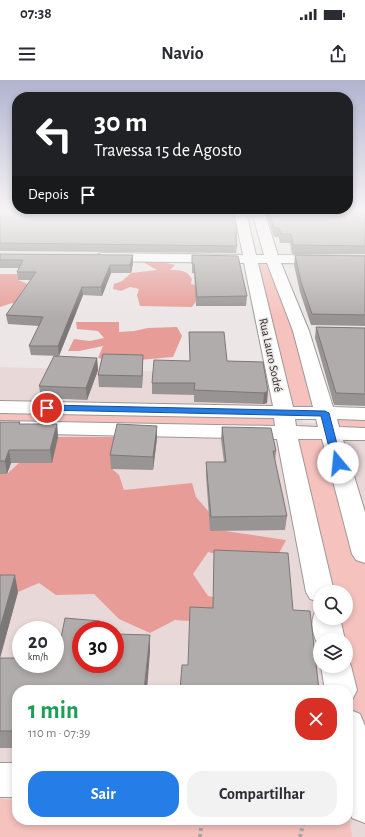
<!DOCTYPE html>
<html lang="pt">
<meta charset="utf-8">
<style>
:root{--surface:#fff;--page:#f2f2f3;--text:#2b2b33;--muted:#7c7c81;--accent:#257de7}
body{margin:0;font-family:"Alegreya Sans",sans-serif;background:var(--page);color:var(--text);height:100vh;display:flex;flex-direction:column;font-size:15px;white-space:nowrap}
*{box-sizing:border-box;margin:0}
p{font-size:13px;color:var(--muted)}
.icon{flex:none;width:22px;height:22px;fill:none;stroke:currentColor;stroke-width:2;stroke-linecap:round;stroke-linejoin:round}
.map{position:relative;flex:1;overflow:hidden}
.details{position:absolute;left:12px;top:605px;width:341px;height:140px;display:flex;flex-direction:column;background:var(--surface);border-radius:16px;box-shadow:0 2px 6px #0003}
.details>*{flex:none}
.top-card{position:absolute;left:12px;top:12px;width:341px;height:122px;border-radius:16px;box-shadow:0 2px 6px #0003;background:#202124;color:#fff;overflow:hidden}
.tools{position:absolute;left:313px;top:505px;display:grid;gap:8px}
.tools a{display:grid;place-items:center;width:40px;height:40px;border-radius:50%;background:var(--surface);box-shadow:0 2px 6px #0003;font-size:20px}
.speed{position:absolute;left:12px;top:541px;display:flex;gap:8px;font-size:20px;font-weight:700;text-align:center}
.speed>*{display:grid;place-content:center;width:52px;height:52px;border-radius:50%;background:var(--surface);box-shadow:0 2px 6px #0003;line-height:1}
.speed small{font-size:10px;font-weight:400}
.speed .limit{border:6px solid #d22;background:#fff;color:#111}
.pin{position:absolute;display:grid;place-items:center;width:34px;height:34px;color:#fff;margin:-17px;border:2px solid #fff;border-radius:50%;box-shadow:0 1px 4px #0007}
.me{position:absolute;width:44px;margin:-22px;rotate:343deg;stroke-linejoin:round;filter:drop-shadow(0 0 3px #0008)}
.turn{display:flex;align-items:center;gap:14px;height:84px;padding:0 16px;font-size:18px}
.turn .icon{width:52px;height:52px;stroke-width:2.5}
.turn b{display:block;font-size:28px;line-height:34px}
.then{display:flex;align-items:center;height:38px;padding:0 16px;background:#0003;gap:8px;font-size:15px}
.round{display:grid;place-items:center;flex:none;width:42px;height:42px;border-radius:16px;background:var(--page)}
.headline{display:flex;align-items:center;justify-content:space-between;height:68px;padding:0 16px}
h1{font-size:24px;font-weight:700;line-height:30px;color:#1e9e55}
.action{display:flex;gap:8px;margin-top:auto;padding:8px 16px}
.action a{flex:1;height:46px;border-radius:16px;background:var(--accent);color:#fff;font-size:16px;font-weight:700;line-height:46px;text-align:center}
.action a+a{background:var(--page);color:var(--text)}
.status{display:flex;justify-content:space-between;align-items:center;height:28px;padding:0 20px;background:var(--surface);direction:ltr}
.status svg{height:11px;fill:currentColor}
header{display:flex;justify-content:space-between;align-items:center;height:52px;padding:0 16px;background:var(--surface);font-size:18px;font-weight:700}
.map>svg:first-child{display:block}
.built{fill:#e8d9d8;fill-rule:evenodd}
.green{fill:#f6c2be;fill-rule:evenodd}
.forest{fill:#e79c97}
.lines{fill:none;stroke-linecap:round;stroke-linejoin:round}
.minor-casing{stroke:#9d9897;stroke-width:2}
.path{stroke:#a8a3a3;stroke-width:4;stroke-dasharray:3 3;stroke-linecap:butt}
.minor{fill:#fff;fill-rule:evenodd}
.wall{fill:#989494}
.shaded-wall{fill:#7c7878}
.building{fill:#b1acac;stroke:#7c7878}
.route{fill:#257de7;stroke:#185196}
.labels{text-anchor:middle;stroke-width:3;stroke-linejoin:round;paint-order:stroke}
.street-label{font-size:12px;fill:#2d2b2b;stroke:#ece6e6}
</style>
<div class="status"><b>07:38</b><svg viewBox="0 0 49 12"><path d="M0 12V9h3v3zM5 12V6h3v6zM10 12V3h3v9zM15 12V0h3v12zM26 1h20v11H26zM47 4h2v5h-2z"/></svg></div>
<header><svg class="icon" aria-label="menu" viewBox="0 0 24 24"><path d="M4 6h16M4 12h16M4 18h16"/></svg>Navio<svg class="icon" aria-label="share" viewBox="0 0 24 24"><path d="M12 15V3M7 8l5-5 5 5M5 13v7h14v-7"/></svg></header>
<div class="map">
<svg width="365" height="757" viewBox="0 0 365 757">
<rect width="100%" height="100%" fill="#ece6e6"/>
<path class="built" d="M0,287l143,4 148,2 12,50 62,1v413h-365zM320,512h26v26h-26zM21,550h34v34h-34zM81,550h34v34h-34zM320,560h26v26h-26zM17,610h331v130h-331z"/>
<g class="green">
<path d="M250,179h22l53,154 40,1v20l-36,-1 36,121v251l-17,-81 -2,-84h-16l-4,-22h20v-26h-26l-34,-159 -286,-6v-20l284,6zM284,333h41l4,20h-42z"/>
<path d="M0,719l17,1v20h331v-10l4,27h-352z"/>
</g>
<g class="forest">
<path d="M143,182h19l13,3 -5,5c10,0 17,0 22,9l-1,5 19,4 -14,8v5l-4,6 -52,-1 -3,-11 2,-6 -9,-2 -9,4 -8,-2 1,-5 8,-3 9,-8 26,-3z"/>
<path d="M0,194h21l-3,6 10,4 -5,7 11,2 -12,14 -10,-4 -12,4z"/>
<path d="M76,242h43v10l15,-1 14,-3 29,-1 5,9 -9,21 -56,5 -19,-4 5,-12 -24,5h-11l6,-12 16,2 14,-3 -6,-7 -21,-2z"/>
<path d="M58,357h60l-7,31 8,7 5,15 68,-7 4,14 13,15 2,19h14l61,9 -11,21 -36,-2 -31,-7 -15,22 15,22 52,8 -70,17 -15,-1 -25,13 -31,-14 -25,-25 -38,1 -17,-12 -21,9 -18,-1v-117h7l12,-11z"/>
</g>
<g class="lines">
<defs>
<g id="minor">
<path d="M234,132h12l10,43h8l-12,-43h12l14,43 87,1v8l-84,-1 28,68 24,76 32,1v12l-28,-1 2,8 26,1v12h-22l22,72v51l-9,-3 -4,-6 -30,-115h-24l36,153h-14v10l-10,-3 -4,-7 -29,-153 -277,-6v-12l275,5 -1,-8 -274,-5v-12l273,5 -29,-143 -141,-2 -5,-1 -2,-3 2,-3 5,-1 140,2zM258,183h9l26,68 20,76h-20zM295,339h21l2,8 -22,-1z"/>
<path d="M320,529v9h20l5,22h-25v8c-7,-11 -11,-26 -4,-38z"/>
<path d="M346,577l5,9 6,24 -5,10 -4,1v-11h-23l-4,-24h25z"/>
<path d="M348,629l12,5 5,12v97l-13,-5 -4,-10z"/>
<rect x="0" y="683" width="17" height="34"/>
</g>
</defs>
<use href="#minor" class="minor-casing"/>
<g class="path">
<path d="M200,757l2,-17"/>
<path d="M300,757l4,-17"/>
</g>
<use href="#minor" class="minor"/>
</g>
<g class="wall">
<path d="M0,132l237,21v8h-1l1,5 -1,7 -236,-2z"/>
<path d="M265,132h100v42h-73l-2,-11h-10l-1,-6h-5z"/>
<path d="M0,174l133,1v8l-2,10h-20l-9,23 -19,-1 -24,61 -28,-1 -2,-9 10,-20 -31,-2 -2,-9 25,-35h-13l-1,-8 2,-4h-19z"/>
<path d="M192,175l55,41 -1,10h-50l-2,-33h-2z"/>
<path d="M295,175l70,1v70l-54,-1 -11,-33 -6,-27z"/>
<path d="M316,247l49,1v78l-31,-1 -19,-67z"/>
<path d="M189,252l38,29 36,1 4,41 -4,1 -69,-2v-7l-42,-1v-11l38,-22z"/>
<path d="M143,275v11l-1,22 -43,-1 -1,-12z"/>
<path d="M97,278l1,12 -11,30 -46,-2 -2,-12z"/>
<path d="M0,342h20v2h37l1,13 -6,26h-41l-4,11h-7z"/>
<path d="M222,347l54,24 -1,10 12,55 -2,14 -75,1 -4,-56v-13h18l-3,-23z"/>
<path d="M157,358l-4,32 -42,-1 -1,-14z"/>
<path d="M0,495l18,17 -18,66 81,6 69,-29v17l-133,38v58h-17z"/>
</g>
<g class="shaded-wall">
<path d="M133,175v8l-2,10 -1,-8z"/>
<path d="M110,185l1,8 -9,23 -1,-9z"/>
<path d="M82,207l1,8 -24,61 -1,-10z"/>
<path d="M143,275v11l-1,22v-12z"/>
<path d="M97,278l1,12 -11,30 -1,-12z"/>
<path d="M268,311l-1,12 -4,1 1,-11z"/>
<path d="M57,344l1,13 -6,26 -2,-13z"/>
<path d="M157,346v12l-4,32v-13z"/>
<path d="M9,370l2,13 -4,11 -2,-13z"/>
<path d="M15,495l3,17 -18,66v-30z"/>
<path d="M100,541l1,9h-2z"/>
<path d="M150,555v17l-3,38h-3z"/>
</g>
<g class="building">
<path d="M0,132h234l3,21h-2l2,13 -237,-3z"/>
<path d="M269,132h96v34l-72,-1 -2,-11h-10l-2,-6h-5z"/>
<path d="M0,174l133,1 -3,10h-20l-9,22h-19l-24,59h-29l14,-29 -37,-2 30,-43h-19l6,-12h-23z"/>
<path d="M192,175l46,1 9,40 -50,1 -3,-33h-2z"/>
<path d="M295,175l70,1v59l-53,-1 -11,-32z"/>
<path d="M316,247l49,1v66l-29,-1z"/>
<path d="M189,252h35l3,29 36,1 5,29 -4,2 -70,-3 1,-7h-43l2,-23 36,1z"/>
<path d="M103,274l40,1 -1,21 -44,-1z"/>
<path d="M54,276l43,2 -11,30 -47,-2z"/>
<path d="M0,342h20l-1,2h38l-7,26h-41l-4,11h-5z"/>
<path d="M117,344l40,2 -4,31 -43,-2z"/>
<path d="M222,347l49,1 5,23h-3l14,65 -76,1 -5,-55h20z"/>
<path d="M214,470l74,3 5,57 17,1 9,79h-139l2,-25h6l2,-58 23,1z"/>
<path d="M0,495h15l-15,53z"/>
<path d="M65,538l35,3 -1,9h-18v34h34v-30l35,1 -6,55h-127v41h-17v-73h21v6h34v-6h2z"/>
</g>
<linearGradient id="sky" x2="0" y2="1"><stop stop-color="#b1b3d0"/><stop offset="0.55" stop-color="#f6f4f4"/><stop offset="1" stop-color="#f6f4f4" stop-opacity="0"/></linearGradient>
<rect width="365" height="238" fill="url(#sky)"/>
<path class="route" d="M47,325l278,6 4,2 13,50 -4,3 -5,-3 -12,-47 -277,-6 -1,-2z"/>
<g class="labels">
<g class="street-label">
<text transform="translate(271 275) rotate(78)" y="4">Rua Lauro Sodré</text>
</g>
</g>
</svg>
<div class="tools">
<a><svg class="icon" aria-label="search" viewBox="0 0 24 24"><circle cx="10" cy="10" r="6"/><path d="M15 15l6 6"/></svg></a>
<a><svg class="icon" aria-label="layers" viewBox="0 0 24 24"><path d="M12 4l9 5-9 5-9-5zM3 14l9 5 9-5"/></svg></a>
</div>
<div class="speed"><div>20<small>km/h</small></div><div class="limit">30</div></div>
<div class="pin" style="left:47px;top:328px;background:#d93025"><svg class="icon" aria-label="arrive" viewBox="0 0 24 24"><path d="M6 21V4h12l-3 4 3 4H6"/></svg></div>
<svg class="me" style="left:338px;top:383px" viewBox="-20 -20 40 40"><circle r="19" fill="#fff"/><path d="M0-13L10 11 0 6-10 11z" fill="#257de7"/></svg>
<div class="top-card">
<div class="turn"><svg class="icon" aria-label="left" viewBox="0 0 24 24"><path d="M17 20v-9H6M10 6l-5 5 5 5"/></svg><div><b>30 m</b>Travessa 15 de Agosto</div></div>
<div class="then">Depois<svg class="icon" aria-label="arrive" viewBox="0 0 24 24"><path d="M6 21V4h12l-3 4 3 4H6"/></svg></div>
</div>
<section class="details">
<div class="headline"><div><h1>1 min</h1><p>110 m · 07:39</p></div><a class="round" style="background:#d93025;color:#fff"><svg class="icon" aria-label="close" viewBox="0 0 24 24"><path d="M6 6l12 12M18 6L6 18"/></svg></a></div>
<div class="action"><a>Sair</a><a>Compartilhar</a></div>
</section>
</div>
